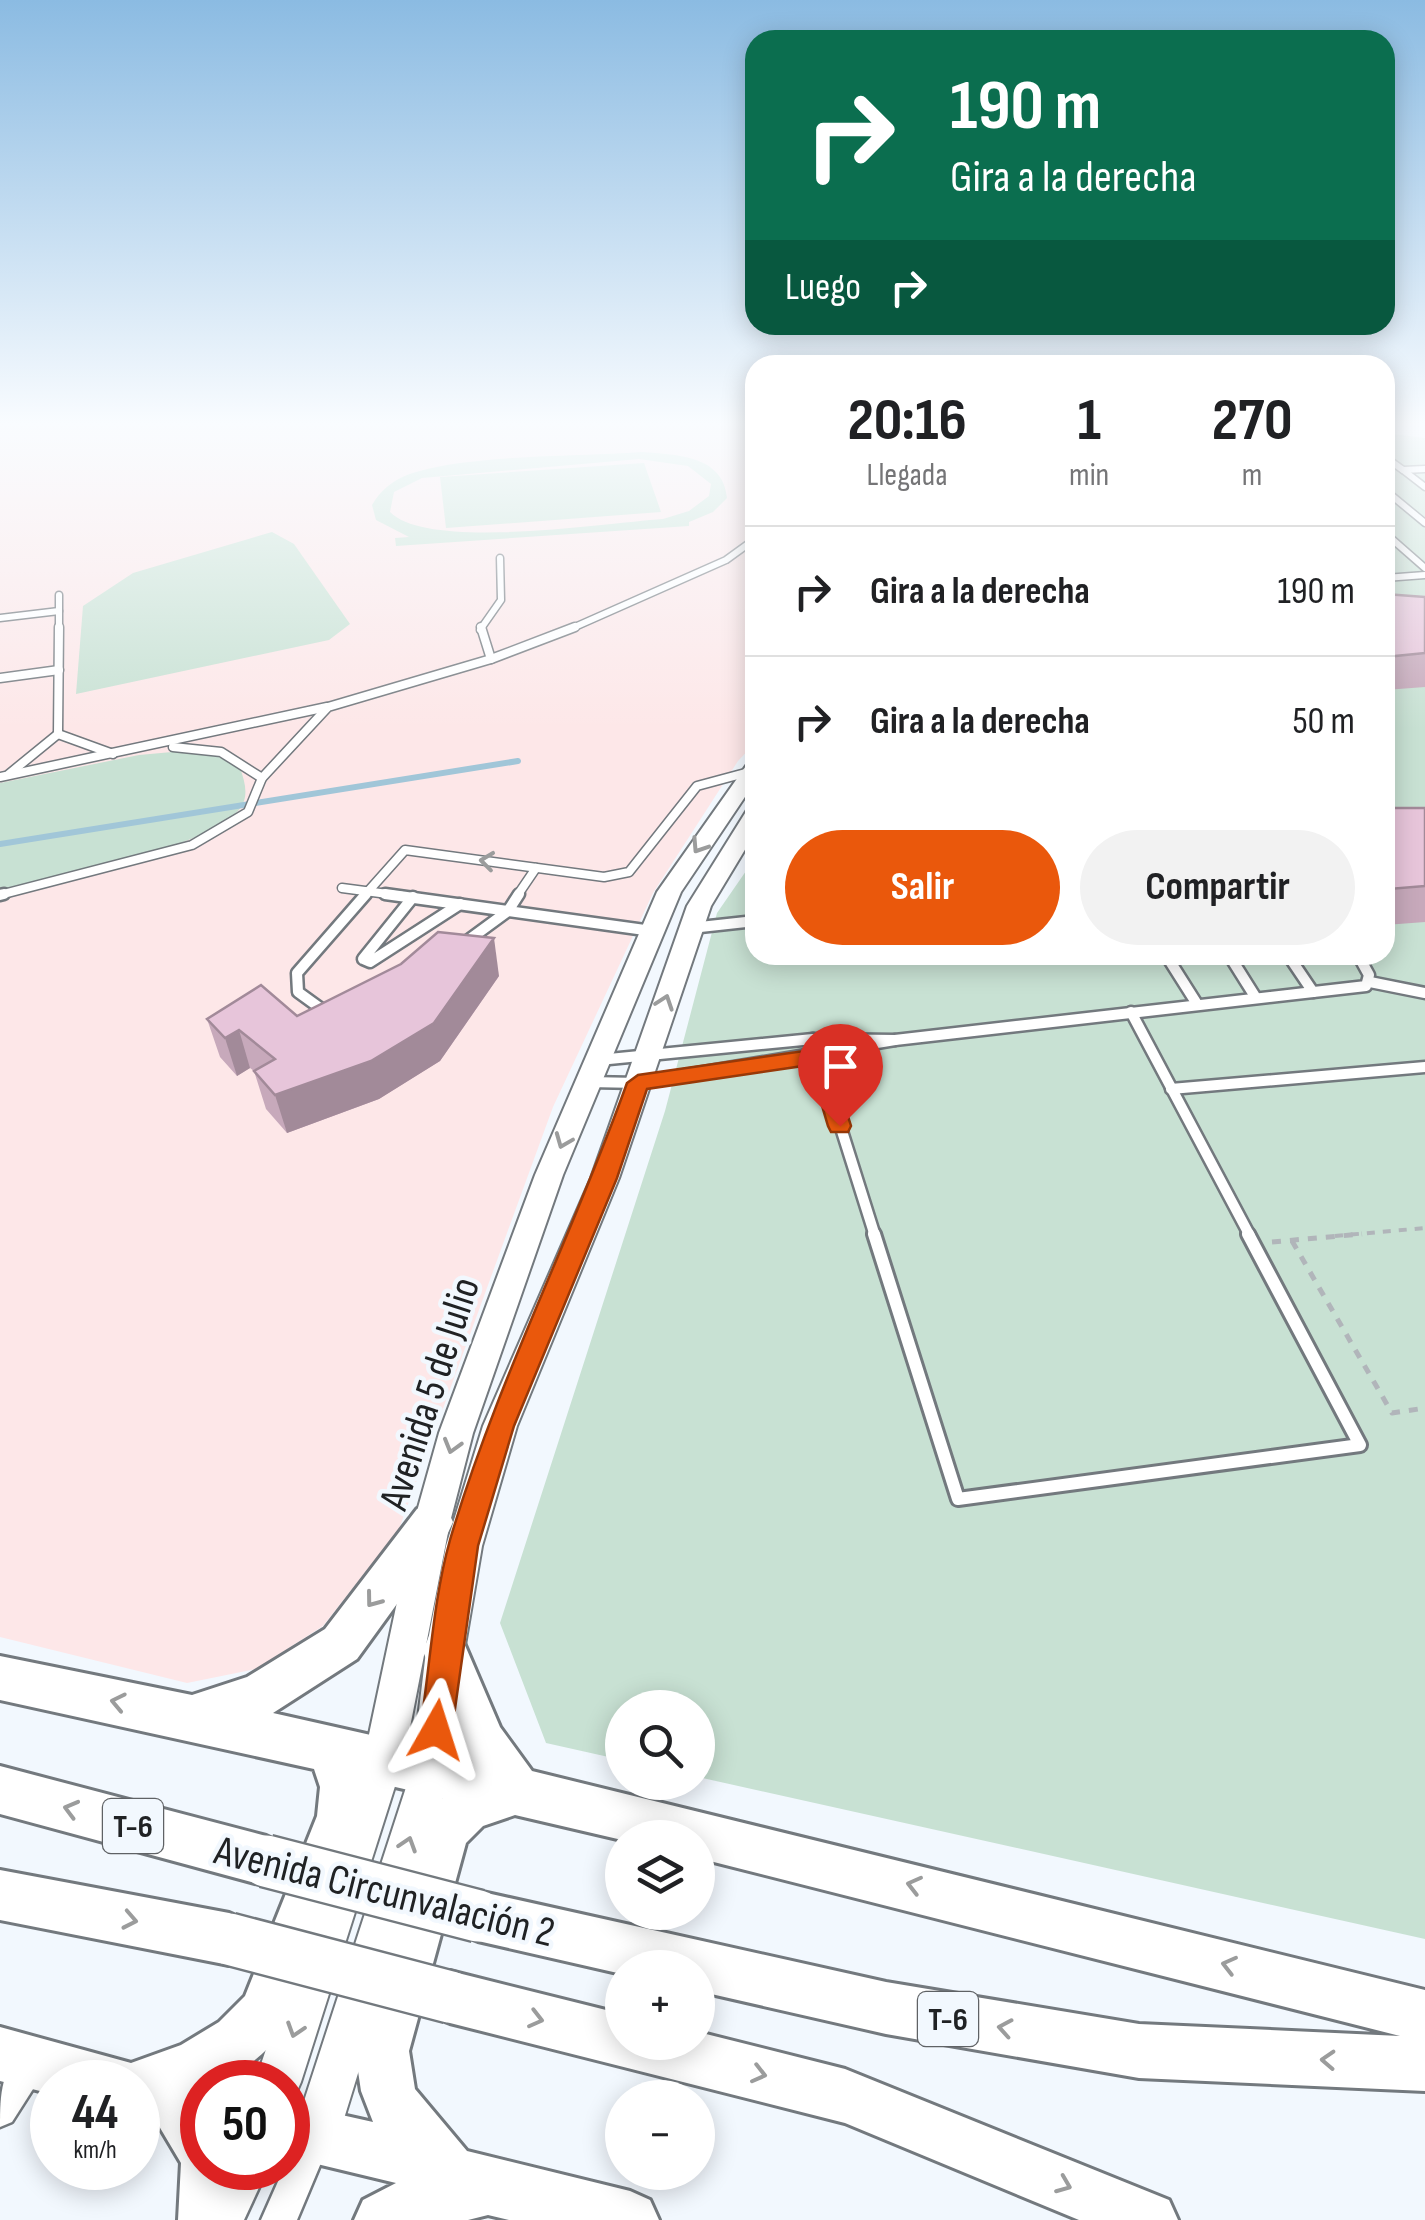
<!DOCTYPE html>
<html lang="es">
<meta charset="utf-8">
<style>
:root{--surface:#fff;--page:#f2f2f2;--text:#202124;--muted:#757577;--line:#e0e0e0;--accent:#ea580c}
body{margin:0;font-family:"Sofia Sans Condensed",sans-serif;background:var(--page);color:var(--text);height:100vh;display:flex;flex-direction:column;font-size:38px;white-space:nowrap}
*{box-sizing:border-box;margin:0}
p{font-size:32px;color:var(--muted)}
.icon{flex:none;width:55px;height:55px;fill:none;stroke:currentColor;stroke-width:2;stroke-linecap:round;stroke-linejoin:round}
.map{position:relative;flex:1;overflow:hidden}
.panel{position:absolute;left:745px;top:355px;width:650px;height:610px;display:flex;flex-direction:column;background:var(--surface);border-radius:30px;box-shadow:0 5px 25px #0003}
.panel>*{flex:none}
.banner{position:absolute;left:745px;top:30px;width:650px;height:305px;border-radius:30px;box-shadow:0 5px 25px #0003;background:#0b6e4f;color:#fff;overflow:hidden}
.tools{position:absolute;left:605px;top:1690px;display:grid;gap:20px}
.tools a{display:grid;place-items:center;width:110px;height:110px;border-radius:50%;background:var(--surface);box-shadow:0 5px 25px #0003;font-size:50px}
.speed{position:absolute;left:30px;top:2060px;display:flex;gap:20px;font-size:50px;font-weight:700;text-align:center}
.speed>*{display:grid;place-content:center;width:130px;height:130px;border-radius:50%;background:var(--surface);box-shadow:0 5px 25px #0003;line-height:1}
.speed small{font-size:25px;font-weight:400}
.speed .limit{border:15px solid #d22;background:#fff;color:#111}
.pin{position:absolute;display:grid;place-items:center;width:85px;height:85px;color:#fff;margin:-102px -42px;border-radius:50% 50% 50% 0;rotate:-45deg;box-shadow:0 0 10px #0007}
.pin .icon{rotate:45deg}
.me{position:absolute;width:110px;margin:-55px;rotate:6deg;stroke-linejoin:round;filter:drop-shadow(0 0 8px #0008)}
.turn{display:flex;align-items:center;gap:35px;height:210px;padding:0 40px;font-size:45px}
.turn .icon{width:130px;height:130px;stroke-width:2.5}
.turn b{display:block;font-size:70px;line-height:85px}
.then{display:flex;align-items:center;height:95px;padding:0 40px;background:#0003;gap:20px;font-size:38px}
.eta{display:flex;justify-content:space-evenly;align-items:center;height:170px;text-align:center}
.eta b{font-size:60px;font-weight:700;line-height:70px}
.action{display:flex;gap:20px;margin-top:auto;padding:20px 40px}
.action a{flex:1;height:115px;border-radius:60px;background:var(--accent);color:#fff;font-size:40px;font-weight:700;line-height:115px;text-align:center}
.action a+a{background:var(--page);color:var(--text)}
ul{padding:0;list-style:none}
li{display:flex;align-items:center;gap:30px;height:130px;padding:0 40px;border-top:2px solid var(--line)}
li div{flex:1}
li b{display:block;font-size:38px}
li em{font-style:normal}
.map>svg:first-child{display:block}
.education{fill:#fde7e8}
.green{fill:#c8e1d3;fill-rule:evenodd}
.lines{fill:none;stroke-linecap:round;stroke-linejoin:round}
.stream{stroke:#a1c6d8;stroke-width:6}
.service-far3-casing{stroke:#73797e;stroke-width:9}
.service-far2-casing{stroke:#73797e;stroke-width:11}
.service-far1-casing{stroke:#73797e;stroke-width:15}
.service-casing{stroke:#73797e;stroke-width:18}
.minor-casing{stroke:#73797e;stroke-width:5}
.secondary-casing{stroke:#73797e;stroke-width:4}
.trunk-casing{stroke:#73797e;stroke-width:6}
.path-far1{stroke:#b1b5ba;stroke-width:4;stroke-dasharray:8 8;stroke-linecap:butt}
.path{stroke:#b1b5ba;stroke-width:5;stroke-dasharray:9 9;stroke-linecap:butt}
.service-far3{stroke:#fff;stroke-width:6}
.service-far2{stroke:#fff;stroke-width:8}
.service-far1{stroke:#fff;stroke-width:10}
.service{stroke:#fff;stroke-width:12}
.minor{fill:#fff;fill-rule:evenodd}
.secondary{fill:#fff;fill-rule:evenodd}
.trunk{fill:#fff;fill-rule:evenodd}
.trunk-bridge-casing{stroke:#73797e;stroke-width:56;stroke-linecap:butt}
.trunk-bridge{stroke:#fff;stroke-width:51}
.wall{fill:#c7a9bb}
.shaded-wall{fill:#a28a99}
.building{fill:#e7c5da;stroke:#a28a99;stroke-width:2.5}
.oneway{stroke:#9b9c9c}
.route{fill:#ea580c;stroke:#983908;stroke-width:2.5}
.labels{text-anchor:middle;stroke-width:9;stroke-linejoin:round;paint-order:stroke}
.shield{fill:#f2f8fe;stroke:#5f6265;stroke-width:2.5}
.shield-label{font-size:32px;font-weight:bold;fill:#202224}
.near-street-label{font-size:42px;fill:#202224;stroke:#f2f8fe}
</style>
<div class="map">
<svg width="1425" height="2220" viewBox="0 0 1425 2220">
<rect width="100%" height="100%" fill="#f2f8fe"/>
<path class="education" d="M0,420h755v323l-17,18 -85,132 -100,214 -154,422 -76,97 -67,43 -69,14 -187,-46z"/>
<g class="green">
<path d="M1385,433l40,5v1501l-727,-162v-69h-76v52l-76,-17 -46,-120 165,-512 52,-198 38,-55v97h630z"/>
<path d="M642,452c35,3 81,3 85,46l-14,14 -24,10v4l-293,20 -1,-8 14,-1 -33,-17 -4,-15c8,-14 20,-24 35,-30 57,-21 171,-18 235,-23zM639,459l49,7 23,18 -2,12 -20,15 -26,8c-58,4 -235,32 -273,-7l4,-20 28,-14z"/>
<path d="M644,463l17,49 -215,16 -6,-51z"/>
<path d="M272,532l22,12 56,80 -21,16 -253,54 7,-88 50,-33z"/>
<path d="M183,751l32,4 25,13c5,14 10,30 -2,43 -40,41 -180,64 -238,79v-107l139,-28z"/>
</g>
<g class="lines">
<path class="stream" d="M0,844l518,-83"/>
<defs>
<g id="service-far3">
<path d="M1385,457l18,13 22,-1"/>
<path d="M1403,470l22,17"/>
<path d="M1385,490l40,33"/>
<path d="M1385,533l40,35"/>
<path d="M1385,578l40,-3"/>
<path d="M0,618l59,-7"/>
<path d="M59,630v-35"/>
<path d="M480,630l21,-30 -1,-42"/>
<path d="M568,630l158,-70 29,-21"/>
</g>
<g id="service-far2">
<path d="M481,627l10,32"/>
<path d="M0,678l59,-8"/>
<path d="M58,734l1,-107"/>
<path d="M58,734l55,20"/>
<path d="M173,747l48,5 41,26"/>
<path d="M9,774l49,-40"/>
<path d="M0,777l327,-70"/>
<path d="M342,888l61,8"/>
<path d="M0,895l192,-50 56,-33 14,-34 66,-71 163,-48 84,-32"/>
<path d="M364,896l41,-46 199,27 25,-5 68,-86 52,-14"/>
<path d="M517,896l19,-28"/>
</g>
<g id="service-far1">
<path d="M385,894l267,37"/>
<path d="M0,895l4,-1"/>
<path d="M413,897l-50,62 7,3 90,-58"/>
<path d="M691,928l64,-7"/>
<path d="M463,944l45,-33 11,-17"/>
<path d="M1166,955l31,49"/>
<path d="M1229,955l27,43"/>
<path d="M1288,955l25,37"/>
<path d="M1370,982l55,11"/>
<path d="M1131,1012l119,224"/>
<path d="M327,1013l-29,-21 -1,-19 69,-79"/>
<path d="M813,1039l62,197"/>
<path d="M895,1040l471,-54 3,-11 -11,-20"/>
<path d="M589,1082l49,1 257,-43 -82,-1 -214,21"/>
<path d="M1171,1089l254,-22"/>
</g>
<path id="service" d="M874,1234l84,265 402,-54 -112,-211"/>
<g id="minor">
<path d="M32,2047l12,5 5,12 -37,58 -12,5c0,-31 0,-65 32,-80z"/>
<path d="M314,2122l12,5 5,12 -34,81h-36l23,-52h4v-8l14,-33z"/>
<path d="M233,2168h35l-24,52h-37z"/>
</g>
<g id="secondary">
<path d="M755,761v21l-74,110 -118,283 -90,258 -23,89 -46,236 -103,324 -7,16 -6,3v-19h-33l109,-324 50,-236 25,-89 96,-258 122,-283 91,-129z"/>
<path d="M755,808v25l-44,73 -92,272 -102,248 -35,120 -18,105 -12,118 -114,369 -6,17 -17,6 -17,-6 -6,-17 120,-369 14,-118 20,-105 37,-120 108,-248 96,-272 60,-96z"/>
</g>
<g id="trunk">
<path d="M432,1503l15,6 6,13 -6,13 -90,124 -84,54 191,43 -41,-105 6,-15 16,-7 16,7 39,91 32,44 893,219v101l-286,-13 -253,-44 -188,-43v-23h-76v6l-144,-33 -18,-7 -7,-18 7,-18 18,-7 408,91 253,42 261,12 -702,-178v-20l-76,2 -107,-25 -32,11 -17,17 -57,208 6,38 52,62 163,40 20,9 9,20h-150l-21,-5 -20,5h-114l9,-20 33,-17 -108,-26v-54l85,19 -12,-31 -6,-40 67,-222 7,-17 14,-14 -78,-18v36l-82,217c-22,23 -47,49 -81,49v86h33l1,52h-58l3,-57 -25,-42 -18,-5v-34h-86v12l-52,-13v-54l131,36 50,-18 38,-23 26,-26 72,-180 3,-29 -6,-18 -314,-69v-44l192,39 55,-18 78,-48 92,-120z"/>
<path d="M0,1766l266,70 17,8 8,17 -8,17 -17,8 -266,-72z"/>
<path d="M0,1870l229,43 18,8 8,18 -8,18 -18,8 -229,-45z"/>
<path d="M450,1971l172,43v28h76v-10l147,37 324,131 9,20h-99l-234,-97 -395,-100 -19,-7 -7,-19 7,-19z"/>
</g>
</defs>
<use href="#service-far3" class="service-far3-casing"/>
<use href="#service-far2" class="service-far2-casing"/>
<use href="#service-far1" class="service-far1-casing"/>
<use href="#service" class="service-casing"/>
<use href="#minor" class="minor-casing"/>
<use href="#secondary" class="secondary-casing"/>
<use href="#trunk" class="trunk-casing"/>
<path class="path-far1" d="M1335,1236l90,-8"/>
<g class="path">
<path d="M1292,1241l100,172 33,-5"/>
<path d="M1272,1242l90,-8"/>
</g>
<use href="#service-far3" class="service-far3"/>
<use href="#service-far2" class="service-far2"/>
<use href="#service-far1" class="service-far1"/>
<use href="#service" class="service"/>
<use href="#minor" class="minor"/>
<use href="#secondary" class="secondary"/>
<use href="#trunk" class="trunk"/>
<defs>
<g id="trunk-bridge">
<path d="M266,1861l212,55"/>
<path d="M229,1939l221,58"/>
</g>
</defs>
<use href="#trunk-bridge" class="trunk-bridge-casing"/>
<use href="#trunk-bridge" class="trunk-bridge"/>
</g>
<g class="wall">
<path d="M1385,594l40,3v90l-40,3z"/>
<path d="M1385,808h40v114l-40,3z"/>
<path d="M499,976l-59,85 -61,38 -92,34 -21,-24 -12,-38 -4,-3 -13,8 -17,-19 -13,-38 90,-3z"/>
</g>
<g class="shaded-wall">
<path d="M494,938l5,38 -59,85 -61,38 -92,34 -12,-38z"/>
<path d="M239,1030l11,38 -13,8 -12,-38z"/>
</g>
<g class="building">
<path d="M1385,594l40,3v56l-40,4z"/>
<path d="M1385,808h40v78l-36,3 -4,-4z"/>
<path d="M438,932l56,6 -60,85 -63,38 -96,34 -21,-24 21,-12 -36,-29 -14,8 -18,-19 54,-34 36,31 104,-52z"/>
</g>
<defs><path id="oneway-chevron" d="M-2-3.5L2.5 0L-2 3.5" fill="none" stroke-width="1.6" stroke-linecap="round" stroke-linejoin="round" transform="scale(2.5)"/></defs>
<g class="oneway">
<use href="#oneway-chevron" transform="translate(699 846) rotate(123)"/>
<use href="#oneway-chevron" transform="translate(487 861) rotate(-173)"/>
<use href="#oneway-chevron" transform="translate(665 1002) rotate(-71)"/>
<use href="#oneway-chevron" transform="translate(563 1141) rotate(112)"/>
<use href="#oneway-chevron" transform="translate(452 1446) rotate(106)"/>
<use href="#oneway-chevron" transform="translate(373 1600) rotate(127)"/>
<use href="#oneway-chevron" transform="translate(118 1702) rotate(-168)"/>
<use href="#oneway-chevron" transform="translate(71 1809) rotate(-165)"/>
<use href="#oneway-chevron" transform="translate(408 1844) rotate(-72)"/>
<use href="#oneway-chevron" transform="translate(914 1885) rotate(-166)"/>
<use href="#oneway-chevron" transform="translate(130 1920) rotate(11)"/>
<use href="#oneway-chevron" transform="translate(1229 1965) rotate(-166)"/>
<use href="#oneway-chevron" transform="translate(536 2019) rotate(14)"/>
<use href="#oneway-chevron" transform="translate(1005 2028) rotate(-170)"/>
<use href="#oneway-chevron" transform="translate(295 2030) rotate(108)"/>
<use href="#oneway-chevron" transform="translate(1328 2060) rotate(-177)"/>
<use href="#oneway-chevron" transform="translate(759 2074) rotate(14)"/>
<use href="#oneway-chevron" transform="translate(1064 2185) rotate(22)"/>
</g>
<linearGradient id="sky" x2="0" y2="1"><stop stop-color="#8bbbe2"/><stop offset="0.58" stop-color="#f9fcff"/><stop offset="1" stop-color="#f9fcff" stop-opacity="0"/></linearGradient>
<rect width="1425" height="730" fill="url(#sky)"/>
<path class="route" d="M818,1049l11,7 22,70 -3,6h-17l-3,-6 -18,-61 -163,24 -30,89 -103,248 -36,120 -26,184 -4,11 -12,5 -11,-5 -5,-11c10,-62 13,-130 30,-190 46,-157 122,-303 177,-457l11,-8z"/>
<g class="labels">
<g class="shield">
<rect x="103" y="1799" width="60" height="54" rx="8"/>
<rect x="918" y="1992" width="60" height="54" rx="8"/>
</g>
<g class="shield-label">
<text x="133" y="1837">T-6</text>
<text x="948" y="2030">T-6</text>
</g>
<g class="near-street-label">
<text transform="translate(428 1393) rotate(-72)" y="15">Avenida 5 de Julio</text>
<text transform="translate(385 1890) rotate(14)" y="15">Avenida Circunvalación 2</text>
</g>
</g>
</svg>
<div class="tools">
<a><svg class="icon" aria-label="search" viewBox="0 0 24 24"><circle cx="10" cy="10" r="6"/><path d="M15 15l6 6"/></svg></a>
<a><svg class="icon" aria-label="layers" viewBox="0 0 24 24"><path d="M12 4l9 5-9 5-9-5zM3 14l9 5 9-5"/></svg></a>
<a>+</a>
<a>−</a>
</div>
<div class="speed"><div>44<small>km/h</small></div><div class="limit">50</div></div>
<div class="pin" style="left:840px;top:1126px;background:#d93025"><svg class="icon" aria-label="arrive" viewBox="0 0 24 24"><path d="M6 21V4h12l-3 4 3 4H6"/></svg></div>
<svg class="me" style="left:436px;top:1730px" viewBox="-20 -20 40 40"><path d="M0-17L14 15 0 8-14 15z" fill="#ea580c" stroke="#fff" stroke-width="4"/></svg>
<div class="banner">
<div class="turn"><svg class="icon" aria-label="right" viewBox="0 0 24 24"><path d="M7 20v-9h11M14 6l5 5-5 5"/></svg><div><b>190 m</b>Gira a la derecha</div></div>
<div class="then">Luego<svg class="icon" aria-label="right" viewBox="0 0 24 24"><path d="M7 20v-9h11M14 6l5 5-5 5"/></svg></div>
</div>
<section class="panel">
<div class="eta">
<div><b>20:16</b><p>Llegada</p></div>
<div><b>1</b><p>min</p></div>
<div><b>270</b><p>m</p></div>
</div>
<ul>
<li><svg class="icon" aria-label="right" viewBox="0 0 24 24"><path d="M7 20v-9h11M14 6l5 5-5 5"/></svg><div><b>Gira a la derecha</b></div><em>190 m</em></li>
<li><svg class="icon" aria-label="right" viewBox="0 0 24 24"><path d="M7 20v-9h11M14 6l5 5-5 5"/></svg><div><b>Gira a la derecha</b></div><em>50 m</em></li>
</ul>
<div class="action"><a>Salir</a><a>Compartir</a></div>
</section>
</div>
